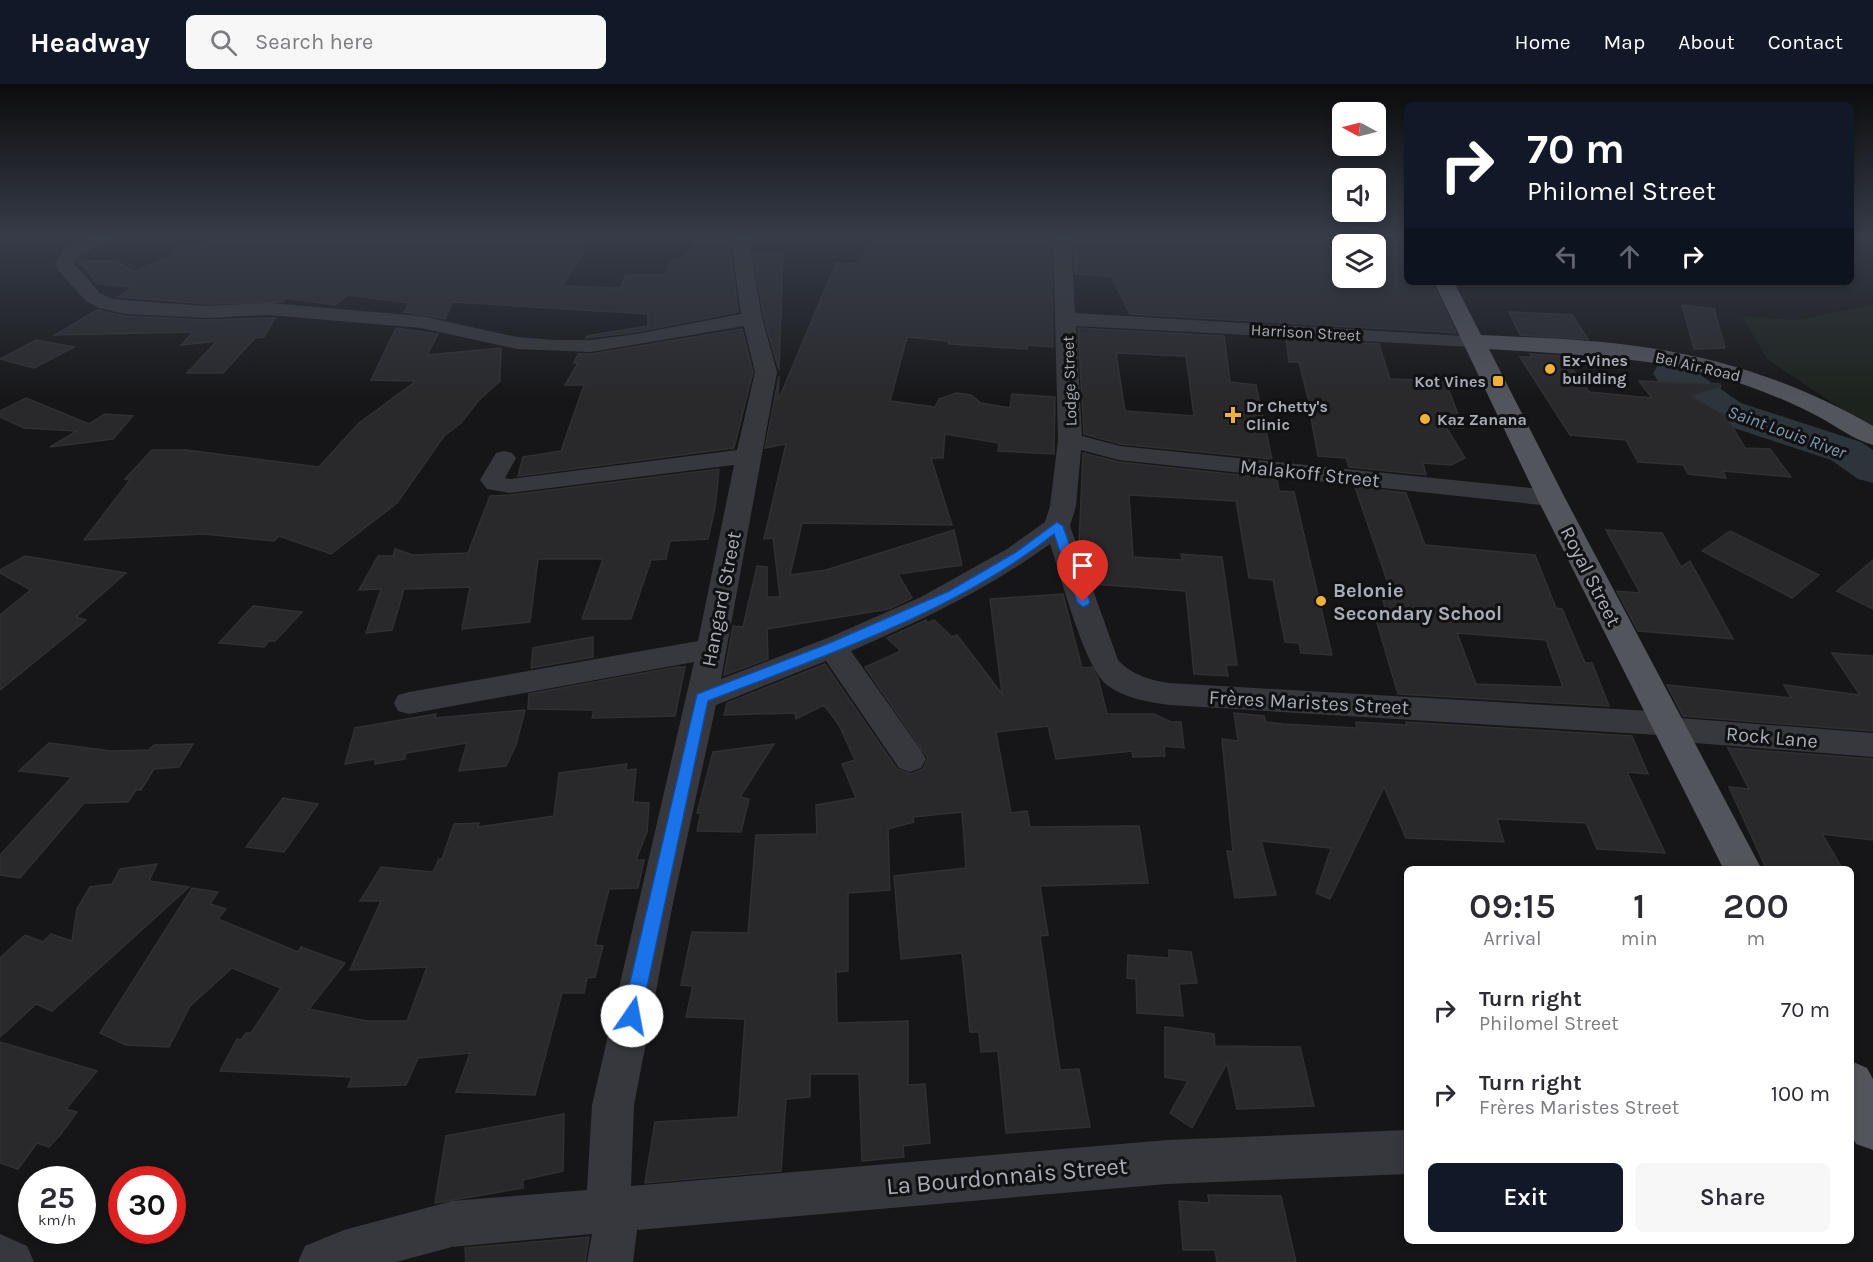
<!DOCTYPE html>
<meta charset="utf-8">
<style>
:root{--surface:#fff;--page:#f7f7f7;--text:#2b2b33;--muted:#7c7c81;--accent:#111827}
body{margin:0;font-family:Karla,sans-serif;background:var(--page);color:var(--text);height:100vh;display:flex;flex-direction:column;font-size:22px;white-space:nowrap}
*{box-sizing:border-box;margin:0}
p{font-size:20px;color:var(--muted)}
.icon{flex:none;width:33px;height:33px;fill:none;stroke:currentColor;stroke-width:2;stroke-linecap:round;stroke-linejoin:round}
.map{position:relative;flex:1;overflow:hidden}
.side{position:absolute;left:1404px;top:782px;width:450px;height:378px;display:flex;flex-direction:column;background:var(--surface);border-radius:9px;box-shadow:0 3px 9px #0003}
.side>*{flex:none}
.top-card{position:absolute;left:1404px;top:18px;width:450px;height:183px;border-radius:9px;box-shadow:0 3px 9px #0003;background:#111827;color:#fff;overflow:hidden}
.needle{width:39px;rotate:277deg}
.tools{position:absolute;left:1332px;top:18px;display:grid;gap:12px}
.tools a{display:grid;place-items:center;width:54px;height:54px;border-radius:9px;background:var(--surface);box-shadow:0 3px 9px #0003;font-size:30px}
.speed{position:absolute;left:18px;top:1082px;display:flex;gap:12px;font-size:30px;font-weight:700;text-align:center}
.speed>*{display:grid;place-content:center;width:78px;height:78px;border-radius:50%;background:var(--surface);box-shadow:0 3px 9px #0003;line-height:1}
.speed small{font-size:15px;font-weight:400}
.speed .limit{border:9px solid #d22;background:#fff;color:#111}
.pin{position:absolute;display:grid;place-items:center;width:51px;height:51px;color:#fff;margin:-62px -26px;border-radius:50% 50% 50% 0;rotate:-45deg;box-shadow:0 0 6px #0007}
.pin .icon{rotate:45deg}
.me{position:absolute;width:66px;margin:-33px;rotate:12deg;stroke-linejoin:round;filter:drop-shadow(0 0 4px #0008)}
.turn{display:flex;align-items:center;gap:21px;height:126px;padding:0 24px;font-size:27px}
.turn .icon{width:78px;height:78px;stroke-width:2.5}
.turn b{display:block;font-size:42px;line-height:51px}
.lanes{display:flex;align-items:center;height:57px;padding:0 24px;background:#0003;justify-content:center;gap:30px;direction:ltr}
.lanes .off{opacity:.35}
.eta{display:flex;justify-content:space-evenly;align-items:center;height:102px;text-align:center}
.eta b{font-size:36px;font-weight:600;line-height:42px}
.action{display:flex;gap:12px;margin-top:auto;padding:12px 24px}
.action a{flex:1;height:69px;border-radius:9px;background:var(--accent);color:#fff;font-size:24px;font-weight:600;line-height:69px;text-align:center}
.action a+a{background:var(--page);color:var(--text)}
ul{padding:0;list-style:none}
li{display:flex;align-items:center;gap:18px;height:84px;padding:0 24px}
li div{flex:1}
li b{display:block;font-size:22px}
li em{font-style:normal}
header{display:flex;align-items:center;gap:36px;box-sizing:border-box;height:84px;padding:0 30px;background:var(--accent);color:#fff}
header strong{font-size:28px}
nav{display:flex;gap:33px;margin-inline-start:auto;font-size:21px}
.search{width:420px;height:54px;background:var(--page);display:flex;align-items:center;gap:15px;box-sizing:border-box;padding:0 21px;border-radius:9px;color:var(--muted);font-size:22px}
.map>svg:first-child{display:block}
.green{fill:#1c231d}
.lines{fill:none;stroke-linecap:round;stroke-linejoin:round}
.river{fill:#2c353c;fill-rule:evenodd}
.building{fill:#29292c;stroke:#303034;stroke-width:1.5;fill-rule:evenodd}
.minor{fill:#37383d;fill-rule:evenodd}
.major{fill:#53555c;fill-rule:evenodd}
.route{fill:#1a73e8;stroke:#114b97;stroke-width:1.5}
.poi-dot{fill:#f2b134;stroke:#111113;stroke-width:2}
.labels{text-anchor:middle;stroke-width:6;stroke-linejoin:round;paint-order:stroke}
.far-street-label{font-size:16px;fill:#a8adb8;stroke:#111113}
.far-poi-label{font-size:16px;font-weight:bold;fill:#a8adb8;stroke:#111113;text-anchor:start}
.far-water-label{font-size:18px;font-style:italic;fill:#7f9bb3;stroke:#111113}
.street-label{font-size:20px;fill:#a8adb8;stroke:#111113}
.poi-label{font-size:20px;font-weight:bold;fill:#a8adb8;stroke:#111113;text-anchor:start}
.near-street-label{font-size:24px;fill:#a8adb8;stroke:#111113}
</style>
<header>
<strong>Headway</strong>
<div class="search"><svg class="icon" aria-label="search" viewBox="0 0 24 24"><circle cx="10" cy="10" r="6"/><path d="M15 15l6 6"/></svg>Search here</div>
<nav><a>Home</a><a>Map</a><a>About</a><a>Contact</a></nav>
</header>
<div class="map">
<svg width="1873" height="1178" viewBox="0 0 1873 1178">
<rect width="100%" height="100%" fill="#161618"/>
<path class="green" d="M1873,221v125l-106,-71 -25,-43 53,4z"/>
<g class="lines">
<path class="river" d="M1672,277l14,4 55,38 120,39 12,8v33l-15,-4 -27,-19 -118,-39 -55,-40 -5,-8 5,-8z"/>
</g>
<g class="building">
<path d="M218,152h375l-31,50 58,2 6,-13 41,-1 2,-14 14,-1 1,-5 6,-1 6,-17h37l-2,17 7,59 -102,20 -50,6 1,-2 61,-10v-12l-195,-12 -8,17 -41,-7 5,-9 -61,-8 -13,10 -50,-7 -2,4 -77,2 -88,-7 16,-10 -36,-3 -20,-24 38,1 18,11 35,-15 16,-12h13z"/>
<path d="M889,152h162l2,111 -25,-2 -1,4 -78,-5 -1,-3 -41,-4 -17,64 45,6 4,-8 18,-6 14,2 10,8 29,5 2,-14 43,3 -1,57 -56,-3 1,-8 -54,-9 -2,24h-12l21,67 -150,-2 -12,52 36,-5 128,-40 8,35 -64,9 14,24 -23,11 -122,20 1,30 -44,16 9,-49 10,1 14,-61 10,1v30h13l-7,-59 -9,1 22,-95 -21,4 14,-72 -1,25 58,-138 24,1 9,-25 18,1z"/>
<path d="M1073,152h322l6,3 6,10v33h25l24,51 -326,-19 -19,-38 -36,-2zM1342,160h34v34h-34z"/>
<path d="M783,168l-4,118 -15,-52 -11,-64z"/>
<path d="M1682,221l32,4 11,39 -31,1z"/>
<path d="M97,226l28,6 81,4 69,-2 -11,19 -9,1 -32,35h-36l30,-32 -36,4 12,-13 -138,3z"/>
<path d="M1509,228l63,3 16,24 -68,-4z"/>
<path d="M396,244l42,6 -11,21 74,-7 -1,33 -21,19 -18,23 -17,13 -47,67 -66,51 -52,-18 -5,5 -70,-7 -120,6 46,-60 -5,-1 27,-29h34l133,17 40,-44 57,-42 -45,-1z"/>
<path d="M1078,244l146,8 6,46 26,3 16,74 -152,-15 -36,-10zM1116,269l70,3 8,60 -69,-5z"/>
<path d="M742,245l11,43 -19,76 -216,28 5,-19 38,-6 23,-66h-19l13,-22h-4l4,-9h13z"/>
<path d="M1286,255l93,5 11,35 52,2 8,12 13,35 -17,-1 19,31 -14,7 -28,-2 3,12 -77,-8 -3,-9 -28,-2 -7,-38h2l-14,-56h-10z"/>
<path d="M36,256l38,7 -40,21 -34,-9z"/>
<path d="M1530,270l33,2 26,36 63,6 -13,-17 81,3 1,3 -30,9 35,20 19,32 25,1 21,28 -68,-6 3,7 -38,-4 -5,-9 -45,-3 -12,-22 -56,-5 -50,-78h12z"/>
<path d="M26,314l63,26 16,-10 28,2 -20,23 -63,8 27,-16 -53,-3 -24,-11v-6z"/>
<path d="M1083,369l36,9 158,17 2,12 15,1 38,163 -31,-2 -2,-10 -14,-1 -12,-62 -24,-2 -13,-77 -107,-6 4,62 49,3 -1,-6 41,3 15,108h-11l2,11 -34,-2 -8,-83 -93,-7 -14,-39z"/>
<path d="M719,385l-4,39 -7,31 -38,2 -4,18 -15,1 -20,59h-49l21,-60h-65l-8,63 -68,7 8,-42 -66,2 -12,41 -26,3 15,-44 -22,1 19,-34h15l2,-7 18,6 55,-2 22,-57 20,-1z"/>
<path d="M1355,403l51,6 19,52 110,10 21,53 6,1 23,54h7l17,43 -211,-12 -25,-85 13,1 -5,-15h11zM1457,549l89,7 17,47 -87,-3z"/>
<path d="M1606,446l56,3 19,34 9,-6 43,78 -95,-8 -21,-40 23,2z"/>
<path d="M1730,447l89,44 -27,23 -90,-47z"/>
<path d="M25,472l101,17 -50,44 10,3 -86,70v-75l31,-25 -31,-17v-3z"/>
<path d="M1873,476v49l-36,-18z"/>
<path d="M1063,510l19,74 10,-1 6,11 9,36h47l17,8h10l3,26 -20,-2 1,10 -32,1 -1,-6 -76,8 -8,-33 -52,6 15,81 16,-2 3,16 109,-1 9,57 -108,3 8,49 -8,1 20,134 19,-1 11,58 -84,6 -8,-82 -17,1 -2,-20h-9l-8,-79 -61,6 -7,-83 72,-8 -4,-56 -49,5 1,5 -26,7 2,61 -42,3v78l-12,1 1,51 71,-2v64l17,-1 5,59 -27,3 1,11 -42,4 -3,-87h-49v23l-24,2 -5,72 -136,12 10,-61 83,-5 7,-98 -59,-2 7,-31 -12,-1 11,-53 56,1 8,-98 61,-1 -1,-29 40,-7 -14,-34 13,-4 -16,-35 -15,-20 -28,14 -1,-6 -71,2 3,-12 98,-39 72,105 14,5 12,-5 5,-11 -63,-91 36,-16 -14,-13 39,-18 1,3 7,-3 18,17 5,-2 45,59 -12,-95z"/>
<path d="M253,522l49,6 -27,29h-6l-5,6 -45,-4z"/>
<path d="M593,553v20l-62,11 2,-20z"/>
<path d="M1832,569l41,3v75l-190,-15 -16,-31 124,13 -7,-13 76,10z"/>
<path d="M677,583h8l-10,49 -83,2 2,-8 -66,-1 1,-15z"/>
<path d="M525,626l-9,35 -10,21 -47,5 8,-28 -61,10 -1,6 -30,5v-5l-30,5 10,-36 81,-14 -1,4z"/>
<path d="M1234,629l30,3 2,6 17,2 74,4 -1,-6 51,3 -1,-3 226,14 16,38 -21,-2 38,81 -68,-4 -11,-26 -89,-4 7,23 -98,-4 -22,-51 -54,112 -14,-6 15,-45 -70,-7 15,54 -41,3 -8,-47 6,1 -11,-113 16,2z"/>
<path d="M49,659l62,8 38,-1 5,-5 39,-1 -14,23 -25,2 -13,21h-5l-8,12 -44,1 -64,75 -20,-3v-20l72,-78 -53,-6z"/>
<path d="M774,660l-34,53 9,2 -8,33 -44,-1 4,-18h-4l16,-61z"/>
<path d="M1728,664l145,11v81l-51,-6 20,34h-76l-37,-81 20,2z"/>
<path d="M627,680l-1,6 10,-1 -3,33 16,1 -2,29 -11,28h8l-6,28 -29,1 -14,56 8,1 -8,31 -8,1 -3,15h-22l-27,102 -79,-3 14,-39 -52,5 -12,27 -58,2 4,-10 -132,-6 17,-32 4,1 5,-7h5l30,-45 -49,-20 -42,38 -21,41 -43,-2 -26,-12 92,-145 26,4 -8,12 16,5 -8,10 80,33 3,-5 44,16 -36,46 58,12h40l20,-54 -77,3 31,-69h-21l21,-34 52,5 6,-13h3l12,-35 25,-1 -1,4 76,-11 5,-43z"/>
<path d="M283,714l35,6 -34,48 -38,-5z"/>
<path d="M157,780l-8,17 40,6 -137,124 -16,-7 -36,33v-79l25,-23 18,7 8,-8 21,7 5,-32 13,-22 22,-3 8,-15z"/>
<path d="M1169,866l22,2 6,31 -18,1 4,32 -46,-3 -1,-34 -9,-1 1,-23 41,3z"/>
<path d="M1165,943l49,7 1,12 85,1 14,59 -77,3 -10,-46 -35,65 -22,-15 18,-32 -23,-4z"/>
<path d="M0,958l97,29 -31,38 11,3 -16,22 -12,13 -12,-4 -19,26 -18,-6z"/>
<path d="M564,1030l-1,57 -40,9v8l-88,15 11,-67z"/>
<path d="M1208,1111l73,1 15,66h-79l-2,-12h-32l-4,-49 30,2z"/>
<path d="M589,1153l-4,25h-119l-1,-14z"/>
</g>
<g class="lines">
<g class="minor">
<path d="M92,152h24l-3,4 -34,15 -6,8 27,30 12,6 94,7 63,-3 152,13 96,21 39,3h35l45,-6 105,-20 -8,-61 2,-17h18l-2,17 11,65 15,54 -56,307 109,-42 91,-40 86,-48 38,-27 5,-16 8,-66 -5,-204h18l4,77 406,24 3,4 -3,4 -7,2 -398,-21 6,110 38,10 431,44 9,3 4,5 -4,5 -9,3 -432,-46 -38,-10 -5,56 -6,20 48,134c14,15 31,20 51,23l499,29 12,6 193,15v24l-203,-16 -12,-6 -489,-30c-21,-3 -45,-7 -62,-20 -23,-18 -46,-109 -57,-141 -62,45 -129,77 -199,107l70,99 5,9 -5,9 -11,4 -11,-4 -73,-107 -110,44 -43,198 -39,202 -3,81 536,-46 240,-10v44l-240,10 -530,46 -4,32h-46l5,-28 -140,13 -56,15h-98l7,-16 39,-16 108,-29 135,-11 5,-85 102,-443 -285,52 -11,-3 -4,-8 4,-8 11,-3 289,-51 36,-176 -224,28 -23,-4 -7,-9 16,-27 8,-2 8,2 4,5 -11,20 5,1 227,-29 18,-78 -11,-46 -153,26 -74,-3 -96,-21 -152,-13 -63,3 -81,-4 -26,-6 -13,-7 -29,-32 -2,-6 11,-16z"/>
<path d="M0,1150l27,12 7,16h-34z"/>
</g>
<g class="major">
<path d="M1434,198h20l27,53c57,3 113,4 169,13 79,12 154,38 223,78v19c-18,-5 -36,-18 -52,-27 -24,-13 -50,-24 -76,-33 -83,-29 -170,-30 -256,-36l76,149 196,370h-38l-186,-370z"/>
<path d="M1851,977l16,7 6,11v71l-17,-6 -5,-11z"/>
</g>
</g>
<linearGradient id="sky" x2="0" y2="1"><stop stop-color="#0c0c0d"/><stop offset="0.48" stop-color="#363c48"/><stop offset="1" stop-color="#363c48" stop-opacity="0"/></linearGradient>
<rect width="1873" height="317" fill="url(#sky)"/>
<path class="route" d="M1057,438l6,4 27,76 -2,3 -5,2 -6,-5 -23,-68c-98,78 -230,122 -346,167l-67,315 -3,6 -6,2 -7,-2 -3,-6 75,-322 130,-50 122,-53 67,-39z"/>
<g class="poi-dot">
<circle cx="1550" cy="285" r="6"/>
<rect x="1492" y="291" width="12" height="12" rx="3"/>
<path d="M1230 322h6v6h6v6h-6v6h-6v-6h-6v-6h6z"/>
<circle cx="1425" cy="335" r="6"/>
<circle cx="1321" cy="517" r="6"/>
</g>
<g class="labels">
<g class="far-street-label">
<text transform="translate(1306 248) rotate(3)" y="6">Harrison Street</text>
<text transform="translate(1698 282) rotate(13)" y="6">Bel Air Road</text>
<text transform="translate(1069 297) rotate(-92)" y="6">Lodge Street</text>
</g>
<g class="far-poi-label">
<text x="1562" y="282">Ex-Vines<tspan x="1562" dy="18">building</tspan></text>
<text x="1486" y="303" text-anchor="end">Kot Vines</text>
<text x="1246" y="328">Dr Chetty's<tspan x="1246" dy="18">Clinic</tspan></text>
<text x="1437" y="341">Kaz Zanana</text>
</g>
<g class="far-water-label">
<text transform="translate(1787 348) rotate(20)" y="6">Saint Louis River</text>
</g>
<g class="street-label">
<text transform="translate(1310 389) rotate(6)" y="7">Malakoff Street</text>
<text transform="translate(1591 492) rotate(63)" y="7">Royal Street</text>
<text transform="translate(721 515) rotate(-79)" y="7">Hangard Street</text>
<text transform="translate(1309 618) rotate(3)" y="7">Frères Maristes Street</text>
<text transform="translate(1772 653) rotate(5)" y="7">Rock Lane</text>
</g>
<g class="poi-label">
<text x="1333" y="513">Belonie<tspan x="1333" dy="23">Secondary School</tspan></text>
</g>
<g class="near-street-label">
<text transform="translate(1007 1092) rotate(-5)" y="8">La Bourdonnais Street</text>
</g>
</g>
</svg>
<div class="tools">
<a><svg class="needle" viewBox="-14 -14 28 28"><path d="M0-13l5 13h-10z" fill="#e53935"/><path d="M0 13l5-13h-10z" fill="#7c7c81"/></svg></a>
<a><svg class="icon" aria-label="sound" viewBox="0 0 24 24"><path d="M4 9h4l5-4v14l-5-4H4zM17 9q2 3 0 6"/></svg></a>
<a><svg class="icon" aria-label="layers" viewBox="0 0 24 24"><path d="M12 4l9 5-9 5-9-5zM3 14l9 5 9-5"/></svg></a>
</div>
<div class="speed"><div>25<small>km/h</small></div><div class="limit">30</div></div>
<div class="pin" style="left:1083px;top:518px;background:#d93025"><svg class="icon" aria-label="arrive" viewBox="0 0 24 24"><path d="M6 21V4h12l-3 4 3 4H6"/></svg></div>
<svg class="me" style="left:632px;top:932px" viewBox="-20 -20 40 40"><circle r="19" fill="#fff"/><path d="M0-13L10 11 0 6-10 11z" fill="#1a73e8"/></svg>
<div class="top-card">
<div class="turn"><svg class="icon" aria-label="right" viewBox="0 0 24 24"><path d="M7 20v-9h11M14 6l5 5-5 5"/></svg><div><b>70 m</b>Philomel Street</div></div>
<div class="lanes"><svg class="icon off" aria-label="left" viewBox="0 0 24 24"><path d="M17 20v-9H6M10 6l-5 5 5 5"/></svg><svg class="icon off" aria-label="ahead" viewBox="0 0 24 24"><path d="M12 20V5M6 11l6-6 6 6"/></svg><svg class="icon" aria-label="right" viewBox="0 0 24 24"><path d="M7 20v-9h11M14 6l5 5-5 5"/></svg></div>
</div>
<section class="side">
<div class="eta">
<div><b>09:15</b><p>Arrival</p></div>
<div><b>1</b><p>min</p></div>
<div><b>200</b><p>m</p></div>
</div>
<ul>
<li><svg class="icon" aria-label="right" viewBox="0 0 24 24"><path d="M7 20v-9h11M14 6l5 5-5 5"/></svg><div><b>Turn right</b><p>Philomel Street</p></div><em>70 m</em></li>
<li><svg class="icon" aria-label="right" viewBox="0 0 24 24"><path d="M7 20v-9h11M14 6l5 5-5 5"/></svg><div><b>Turn right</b><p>Frères Maristes Street</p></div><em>100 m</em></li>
</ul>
<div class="action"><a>Exit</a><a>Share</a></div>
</section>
</div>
